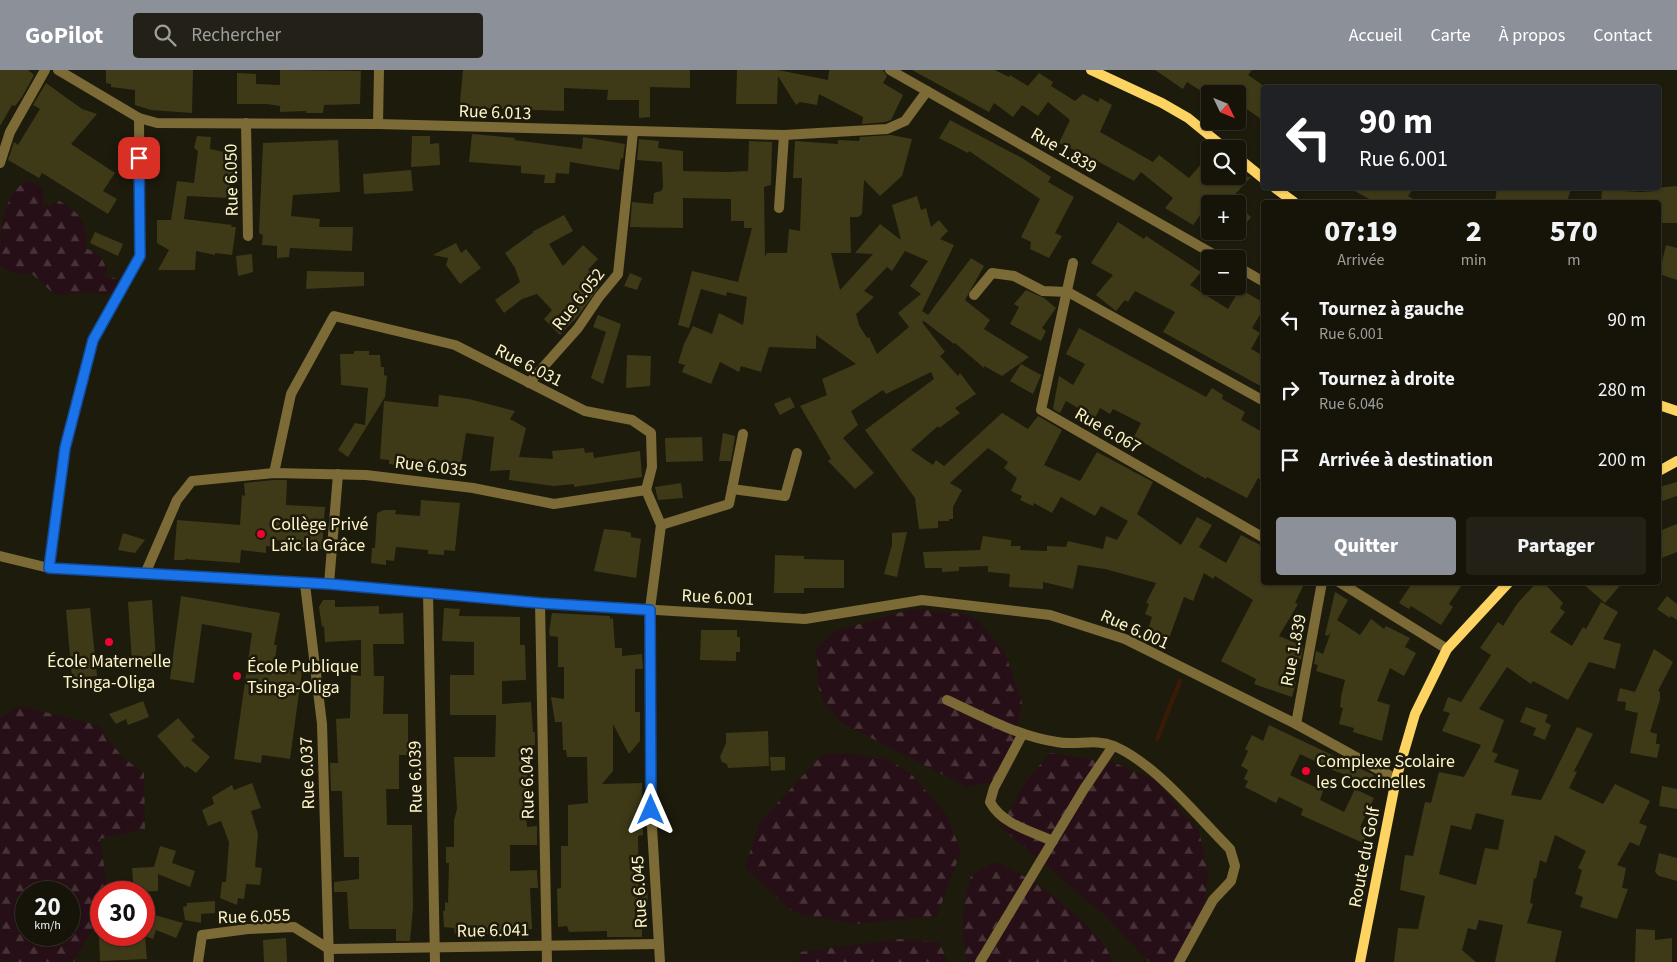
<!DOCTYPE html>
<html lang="fr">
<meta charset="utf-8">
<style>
:root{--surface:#161409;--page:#232117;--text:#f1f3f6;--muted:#9e9e9c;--line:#35332a;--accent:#8c9099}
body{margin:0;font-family:"Source Sans 3",sans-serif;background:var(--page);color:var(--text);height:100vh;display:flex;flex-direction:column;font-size:19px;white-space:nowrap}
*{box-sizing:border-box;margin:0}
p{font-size:16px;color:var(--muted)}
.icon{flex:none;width:28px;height:28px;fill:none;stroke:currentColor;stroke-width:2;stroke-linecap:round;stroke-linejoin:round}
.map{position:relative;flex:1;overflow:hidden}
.details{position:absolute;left:1261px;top:130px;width:400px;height:385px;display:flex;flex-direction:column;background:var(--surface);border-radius:5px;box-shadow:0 1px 4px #0004,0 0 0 1px var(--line)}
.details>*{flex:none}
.banner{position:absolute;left:1261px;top:15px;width:400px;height:105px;border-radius:5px;box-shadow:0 1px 4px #0004,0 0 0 1px var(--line);background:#202124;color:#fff;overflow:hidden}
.needle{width:32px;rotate:133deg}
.tools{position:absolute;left:1201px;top:15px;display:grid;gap:10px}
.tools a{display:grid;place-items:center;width:45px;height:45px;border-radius:5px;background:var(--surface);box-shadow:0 1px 4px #0004,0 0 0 1px var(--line);font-size:25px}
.speed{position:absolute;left:15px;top:811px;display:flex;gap:10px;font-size:25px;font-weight:700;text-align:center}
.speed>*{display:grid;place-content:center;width:65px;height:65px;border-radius:50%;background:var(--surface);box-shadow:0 1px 4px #0004,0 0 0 1px var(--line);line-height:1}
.speed small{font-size:12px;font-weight:400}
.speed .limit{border:8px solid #d22;background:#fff;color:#111}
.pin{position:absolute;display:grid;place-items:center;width:42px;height:42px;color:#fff;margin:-21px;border-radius:10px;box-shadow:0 2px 8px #0006}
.me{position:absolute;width:55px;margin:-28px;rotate:0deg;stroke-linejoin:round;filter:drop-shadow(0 0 4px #0008)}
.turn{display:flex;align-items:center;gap:18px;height:105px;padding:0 15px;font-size:22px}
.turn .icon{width:65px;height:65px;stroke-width:2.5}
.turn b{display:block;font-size:35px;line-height:42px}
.eta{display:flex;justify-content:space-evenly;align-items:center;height:85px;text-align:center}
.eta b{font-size:30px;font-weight:800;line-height:35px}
.button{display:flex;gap:10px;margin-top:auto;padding:10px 15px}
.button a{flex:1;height:58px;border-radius:5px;background:var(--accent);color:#fff;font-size:20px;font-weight:800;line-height:58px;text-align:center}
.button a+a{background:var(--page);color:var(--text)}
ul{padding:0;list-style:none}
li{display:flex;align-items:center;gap:15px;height:70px;padding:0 15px}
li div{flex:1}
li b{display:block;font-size:19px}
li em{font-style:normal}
header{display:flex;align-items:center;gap:30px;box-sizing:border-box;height:70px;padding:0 25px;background:var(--accent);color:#fff}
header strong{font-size:24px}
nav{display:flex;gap:28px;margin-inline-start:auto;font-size:18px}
.search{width:350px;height:45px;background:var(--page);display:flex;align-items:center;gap:12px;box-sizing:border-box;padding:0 18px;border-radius:5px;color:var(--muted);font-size:19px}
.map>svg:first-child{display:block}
.forest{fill:url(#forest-firs);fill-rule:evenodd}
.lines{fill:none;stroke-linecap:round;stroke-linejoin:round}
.stream{stroke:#391a09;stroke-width:4.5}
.building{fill:#3e3a18;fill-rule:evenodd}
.minor{stroke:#7c6a37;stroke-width:10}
.tertiary{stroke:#7c6a37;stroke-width:10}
.secondary{stroke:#fdd361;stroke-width:10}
.route-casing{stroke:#114b97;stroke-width:12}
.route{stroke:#1a73e8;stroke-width:9}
.poi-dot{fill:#f00330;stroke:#1d1b0c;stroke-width:2}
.labels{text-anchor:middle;stroke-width:5;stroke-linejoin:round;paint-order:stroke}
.street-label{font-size:18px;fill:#fef5c9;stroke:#1d1b0c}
.poi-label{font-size:18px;fill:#fef5c9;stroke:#1d1b0c;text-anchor:start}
</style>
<header>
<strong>GoPilot</strong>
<div class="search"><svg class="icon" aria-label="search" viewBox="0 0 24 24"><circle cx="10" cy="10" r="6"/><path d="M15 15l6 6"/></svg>Rechercher</div>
<nav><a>Accueil</a><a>Carte</a><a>À propos</a><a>Contact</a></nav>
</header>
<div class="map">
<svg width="1677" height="892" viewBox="0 0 1677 892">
<defs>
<pattern id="forest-firs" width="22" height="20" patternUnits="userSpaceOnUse" patternTransform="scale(1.25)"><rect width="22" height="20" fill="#270f17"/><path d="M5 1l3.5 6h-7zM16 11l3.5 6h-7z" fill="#473337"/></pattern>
</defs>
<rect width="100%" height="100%" fill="#1d1b0c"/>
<g class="forest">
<path d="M26,110l17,8v18l9,-1 6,-5c24,15 28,19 28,48l15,8 6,15 -3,5 11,2 5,5 -1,5 -14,7 -13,-3 -37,3 -23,-21h-15l-17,-8c0,-35 0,-65 26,-86z"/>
<path d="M912,539l53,5 12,6 27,30 18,52 -8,40 -18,39 -29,6 -125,-64 -18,-21 -5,-13 -3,-40 19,-18z"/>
<path d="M20,636l78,19 24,32 22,16 1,56 -45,10 8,53h-7v21l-27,49h-58l-16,-3v-241zM26,822h43v43h-43z"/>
<path d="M1050,683l65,10 40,17 44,51 9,42 -3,29 -24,52 -9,8h-23l-48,-50 -101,-85 26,-46z"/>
<path d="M823,684h27l40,6 22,15 34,39 15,37 -24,65 -80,8 -54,-9 -13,-5 -45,-42 14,-45z"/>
<path d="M994,792c29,7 113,70 118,100h-145c-7,-30 -5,-57 4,-86z"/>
<path d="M900,869l39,3 9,20h-150l3,-10z"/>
</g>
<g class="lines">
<path class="stream" d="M1157,669l23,-58"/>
</g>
<g class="building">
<path d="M0,0h28l6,5 -12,22 -7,9 -3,-1 -12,21z"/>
<path d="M106,0h87l-1,43 -41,-3 -16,-5v-15l-24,-3v-3l-5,-1z"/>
<path d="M280,0l81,1 -1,33 -36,1 -1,8h-17v-2l-26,1v-6l-13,-2h-30v-31l19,1v10l24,1z"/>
<path d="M463,0h227v18l-40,-1v30l-11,1v-18h-32l1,-10 -44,-2v23l-88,-3v6l-17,-1z"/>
<path d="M737,0h41l50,10 1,-10h54l4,6 -4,7 20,12 -12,25 -6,2 -23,2 1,-7 -44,-23 -2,11 -17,-3 -4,3 -18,-29 -1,28h-41z"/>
<path d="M912,0h83l14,7 1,-2 18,11 11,-13 14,9 -2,4 24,15 8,-7 15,8 2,-4 12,7 -12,27 53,30 6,-7 30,23 21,-24v22l41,1 -25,27h-16v16l-7,-9 -10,14 -28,-17 8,-10 -32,-26 -7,9 -46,-25 -29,-13 11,-23 -22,-18 -10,14 -16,-11 -9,12 -19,-14 -5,9z"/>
<path d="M1155,0h97l-4,5 16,11v35l-26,-18v-9h-32l-19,-12 -4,7z"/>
<path d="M46,13l36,26 15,5 -26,30 44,29 -12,18 14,8 -9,15 -66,-41 -3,5 -31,-18 6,-18 4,3 22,-36 -7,-4z"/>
<path d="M950,50l72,38 29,19 -3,5 26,15 -19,36 7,3 -13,22 -19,-9 1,-7 -10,-5 19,-38 -71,-48 -1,2 -29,-15z"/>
<path d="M472,64l43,4 -1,2 68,9 1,-12 42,7 -2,15 -2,-1 -2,12 -49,-8 -1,12 -13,-1 -1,10h-11l1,-8 -24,-2v-7l-52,-4z"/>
<path d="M891,65l21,4 -10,37 -22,20 -16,-16 -2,34 -4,3h-8l1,36h-20l9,37 33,-36 -18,-1 25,-29 21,16 -9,-35 25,-9 4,14 5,-2 5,19 8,-7 9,11 -8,8 14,6 -32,66 6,4 43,-57 13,8 -19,34 25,20 -6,9 45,28 -27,19 -18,-10v2l-29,-25 -1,1 -30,-23 -2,1 23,30 -5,4 18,20 2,-3 16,21 -21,14 5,5 -3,2 -18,13 -1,-2 -27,24 22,15 3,-5 8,6 58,-53 26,16 10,-13 24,14 -18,35 36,16 17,-29 56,30 -16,32 44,31 16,-28 15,8 -13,22 27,16 15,-28 23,12v35h41l-10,21 3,1 -19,32 24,10 -2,14 -5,-2 -8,22 8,2 -4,15 -38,-13 2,-5 -35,-18 32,-61 -38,-24 -2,3 -9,-6 -11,28 -9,-4 -17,47 -21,-8 6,-19 -7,-3 4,-10 -3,-1 10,-20 -51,-14 -27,-4 -5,24 -30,-7v7l-34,-2 1,-13 -22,-2v-6l-29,1v4l-17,1v-4h-17l-2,-16 57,-2 3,-14 28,4v6h10l-1,4 27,1v-5l19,1 2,-6 35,8 3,-13 11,4 11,-19 -27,-15 -6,10 -34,-19 -9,16 -18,-10 -1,3 -13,-6 2,-4 -11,-5 6,-13 -13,-10 4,-6 -20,-14 -38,35 12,7 -9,17v12h-4v2h-11v7l-19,1 -4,-31 -50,-68 69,-51 -3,-7 -45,22 -3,-4 -32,21 7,14 -15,13 31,35 -19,16 -27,-28 3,-2 -31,-53 27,-11 -5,-16 34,-15 -40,-29v14l-47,-2 -8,25 -20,-6 -2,6 -19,-10 -9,22 -29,-12 3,-7 -7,-2 6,-19 9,-18 19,8 7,-21 24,12 4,-28 -20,-5 -1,4 -25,-7 -12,39 -11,-3 14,-54 46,11 14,-54h-8v-7h-13v-22l-48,-1v30l-53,-1 2,-25 21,2 1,-11 7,-2 2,-4 -1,-25 -25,-2 2,-21 20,2 -1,7 25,3v20l45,1 20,-1 1,-30 23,1 -1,43 -7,2 1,70 2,-4h20l2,-24 11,2 2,-53h-9l2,-37 43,3v-4l21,1 1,-4zM905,181l23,10 -18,25 11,8 -23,19 11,14 -32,27 -8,-17 -2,1 -8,-13 -3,-11 18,-17 -10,-6 23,-24 5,4z"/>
<path d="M197,66l14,1 -1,12 23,5 -1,6 5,1v15h-7l-2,22 -41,-2 -3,23 48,6 -1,2h5l-4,28 -17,-2v2l-19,-4 -1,19h-37l11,-20 -12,-7v-23h14l6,-39 17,2 4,-32 -4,-3z"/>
<path d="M412,66h18v8l9,-1 1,22 -29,2z"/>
<path d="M338,70l2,52 -47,3 -2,21 29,3 -1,8h34l-1,24 -62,-3 -1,9 -12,1v-12l-15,-1 1,-10 -4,-2 4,-90z"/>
<path d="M411,100l2,21 -49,3 -1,-20z"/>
<path d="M1677,116v37h-18v-21h-58l1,-12 39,2 14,-1v-3z"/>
<path d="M1349,118h65l-6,8 10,6h-43z"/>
<path d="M1497,118h74l-4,14h-72z"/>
<path d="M1238,136l13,11 -13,17z"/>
<path d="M564,145l9,16 -24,13 14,22 20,-21 15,14 -10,11 8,8 -3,4 6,5 -21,29 -18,19 -16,-16 8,-9 -15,-16 -15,5 -18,14 -9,-13 25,-18 -5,-14 -10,-15 29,-21h-2z"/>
<path d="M1118,152l26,17 2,-3 55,36 -11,13 38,24 12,-20 24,14v5l-12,20 8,5 -9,16 13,7v32l-101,-56 12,-20 -40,-21 -7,11 -3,-2 -9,11 -20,-16 17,-20 -22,-12z"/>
<path d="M95,162l28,12 -5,12 -28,-13z"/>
<path d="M456,173l5,10 5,-4 15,19 -21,16 -14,-19 2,-7 -15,-3z"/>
<path d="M1666,175l11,3v32l-18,-6z"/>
<path d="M252,184l1,18 -15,4 -2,-20z"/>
<path d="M307,201l57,1v14l-58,3z"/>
<path d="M630,203l12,5 -5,12 -13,-4z"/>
<path d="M1026,220l18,8 12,10 -14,20 4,3 -5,10 -31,-17 9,-17 -5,-3z"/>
<path d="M598,245l23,9 -18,60 -12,-6 15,-46 -13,-5z"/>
<path d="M1079,258l127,69 6,-9 11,7 -1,4 23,13 -4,8 23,13v48l-6,-3 -11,20 -40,-21 -1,2 -72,-42 7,-14 -28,-14 -3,5 -10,-6 -5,10 -29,-17 -6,12 -7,-4 6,-33 14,9 12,-21 -19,-10z"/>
<path d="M354,281h15v4h11l1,12h3v8l3,1 -2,21 -37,60 -10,-7 17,-27 10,2 3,-37 -27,-3 -1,-31h14z"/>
<path d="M627,285l24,1 -1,30 -24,2z"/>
<path d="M1021,294l20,11 -8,19 -23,-13z"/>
<path d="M439,325l30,4 46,12 -5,8 16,9 -7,29 34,2 -1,-8 32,-3 1,5 8,-1 1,6 46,-7 2,26 -68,10v-3l-20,2 -45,-6 1,-10 -20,1 4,-34 -28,-4 -5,31 -29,-5v8h-22l-21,-3v-4l-9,-1 4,-58 54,6z"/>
<path d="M790,327l5,10 -15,8 -6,-11z"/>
<path d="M723,363l12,3 -4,25h-12z"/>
<path d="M702,367l1,24 -37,1 -1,-24z"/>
<path d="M274,410h13l-1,25 39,2 -3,42 -21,-2 -1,-5 -25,-2 -1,7 -8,-1v7l-25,-3 -1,13 -55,-4v1h-11l3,-40 63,5 2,-30 3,1 -1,-13z"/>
<path d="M1677,412v14l-18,6v-15z"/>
<path d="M681,413l2,15 -25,2 -3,-13z"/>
<path d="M421,430l39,3 -5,48 -11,-1v5l-16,-1v-4l-32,-3 -2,14 -8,-1v5l-15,-2 1,-15h3l2,-35 7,-3h12l-1,4 25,2z"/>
<path d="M1677,454v28l-18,7v-28z"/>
<path d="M604,459l20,2 7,2v4l10,2 -5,39 -42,-7z"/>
<path d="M907,462l-10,45 -13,-3 8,-29v-12z"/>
<path d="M123,463l22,7 -10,13 -17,-3z"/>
<path d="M775,485l29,1v3l40,1v28h-40v5h-30z"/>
<path d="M1413,512h51l-15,22 4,3 -12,18 -30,-19 -2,3 -10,-6z"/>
<path d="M1537,512h6l20,21 -3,5 5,4 -15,20 22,14 11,-19 3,2 15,-27 17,10 -15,27 18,5 -6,25 -26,-7 -21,38 -35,-19 -2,3 -24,-17 -28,42 25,11 -12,32 6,2 -4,8 25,8 -8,25 30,5 36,-73 16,7 -19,37 3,1 -8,16 34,16 12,-20 35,17 -11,22 8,3 -8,20 -9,-4 -13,23 9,3 -4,20 6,1 -11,30 -37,-12 3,-10 -8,-3 7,-24 -4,-2 8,-17 -31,-16 -9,28 -6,-3 -4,19 -2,-1 -4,25 3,1 -6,19 35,8 -7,31h-60l8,-37 -24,-5 -3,10 -8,-2 -6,22 14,12h-82l4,-34 20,1 7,-33 -25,-6 5,-35 8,1 12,-54 6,1 8,-31 25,5 17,-32 -39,-14 8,-18 -7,-2 5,-14 13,5 30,-47 -11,-7 18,-26 5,4 14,-22zM1476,743l28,7 -6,30 -13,-2 -9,37 -37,-11 12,-49 20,5z"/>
<path d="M1581,512h42l-18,21z"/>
<path d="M1335,522l13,8 -11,20 23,15 11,-16 13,10 2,-3 24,12 -5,9 11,6 -12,23 -14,-8 -13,33 13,4 -8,36 -29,-9 1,-4 -15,-4 4,-16 -3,-1 1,-10 4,-17 -29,-9 2,-6 -4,-1 2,-13 7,3 8,-22 -3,4 -3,-1z"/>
<path d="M181,526l99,17 -6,32h3l-3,22 28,4 -12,88 -28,-4 -1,8 -27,-4 18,-126 -50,-9 -8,59 -24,-4z"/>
<path d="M1667,526l10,8v16l-6,-4 -1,2 -13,-9z"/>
<path d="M152,530l4,60 -24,2 -4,-60z"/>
<path d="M323,530h12v7l44,-1v8l24,-1 1,31h-31l1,32h10l-1,38h25v41h-9v34h-13l1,36h25l1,83 -3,33h-14v-12h-47l-2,-37h-13v-10l25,-3v-22h-15l-2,-66h-11l-1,-28h8l-2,-44 14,-1 1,-43 10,1v-36l-36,2 -1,-16 -2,1 -3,-20z"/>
<path d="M90,538l7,68 -25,2 -6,-68z"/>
<path d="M444,538l16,1 -1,7 61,1v28h5l1,35 -24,1v23l29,-2 2,30h2v13l-8,1 1,53h-3l2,28 10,-1v19h-27v26l27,-1 1,18h-8l2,41 -35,3v2h-42l-1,-6 -10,-1 -1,-16h2v-9l3,1 1,-40h-3v-16h8v-27l3,-11 -3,-52h41l1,-42h-46v-40h24v-33l-32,-1z"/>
<path d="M552,543l58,3v3l3,-1 2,30h7v8l20,-2 1,15h-8v43h5v29l-11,13 -16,-30v47l-11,13 40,-1 1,52 -5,1 1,55 8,-1 1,11 -6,1v35h-35v-6l-38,1 -2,-6 -9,1 -1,-38 4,-1v-42h7v-41l20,-2 -1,-46h-20l-1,-7h-3l-1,-28h-7l-4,-25 13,2v-32h-6v-30l-8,-1 -1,-4z"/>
<path d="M701,560h36v7h3v15h-4v9l-36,-1z"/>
<path d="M1654,579l19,13 -15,29 2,1v7l-10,33 7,2 -1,10h4l-3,14 -27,-5 8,-40 -13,-3 1,-8 -9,-1 3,-13 15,4z"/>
<path d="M143,631l6,16 -21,8 -2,-6 -10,5 -7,-10z"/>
<path d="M1526,637l22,8 -3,7 6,3 -6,15 -12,-5 3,-7 -16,-6z"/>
<path d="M178,648l17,19 -4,3 19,17 -14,16 -9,-7 -2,2 -28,-32z"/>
<path d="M1269,655l105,50 -4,9 -35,-13 -35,-17 -10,21 33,16 -3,9 24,12 11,-23 19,9 -14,29 9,3 -6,13 -62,-28 2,-6 -24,-12 -3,6 -31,-16 3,-6 -4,-2 4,-9 -7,-4 7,-15 -3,-2 7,-14 11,6z"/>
<path d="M768,661l1,35 -41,2 -1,-4 -5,-2 -2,-5 6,-14v-10z"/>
<path d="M1421,684l13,3 -4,12 -13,-4z"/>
<path d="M770,687h15v13l-14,1z"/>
<path d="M252,713l9,25 -10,3 7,23 -3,33 7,1 -2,17 -14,-1 -2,15 -6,-1 -1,7 -17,-7 2,-16h4l3,-40 -8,-21 -13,5 -6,-16 12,-6 -2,-7 20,-12 2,5z"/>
<path d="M1662,716l15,3v20l-18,-3z"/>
<path d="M160,776l16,5 -4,12 23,8 -5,16 -32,-13v17l-24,1 -2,-24 22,-1z"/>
<path d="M1659,783l18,5v23l-18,-5 -4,-4z"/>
<path d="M215,831v12l-14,1v9l-16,-3 -2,-13 4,-1v-3z"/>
<path d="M144,842l39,11 -7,15 -20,-8 -3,9 -8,-3 2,23 -47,2 -1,-26h45z"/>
<path d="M1636,859l19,1v10l17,-2v24h-37z"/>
<path d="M286,868l1,24h-23l-1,-22z"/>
</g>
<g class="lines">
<g class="minor">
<path d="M58,0l81,48 18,5 221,1 406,11 103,-6 18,-8 22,-30"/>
<path d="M890,0l332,189"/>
<path d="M246,53l2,113"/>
<path d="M378,54l1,-54"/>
<path d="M0,93l10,-31 35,-62"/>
<path d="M779,138l5,-73"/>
<path d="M1073,193l-32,147 223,128"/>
<path d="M1238,197l26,15"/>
<path d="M974,225l18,-22 22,3 29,15 25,1 196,109"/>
<path d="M529,313l49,-55 21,-31 19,-23 15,-142"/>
<path d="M274,403l17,-79 43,-78 121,29 130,66 47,9 19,13 1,34 -6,23"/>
<path d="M732,419l53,7 12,-43"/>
<path d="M661,455l68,-21 14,-70"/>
<path d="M49,498l16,-120 28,-108 47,-84 -1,-138"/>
<path d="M145,504l32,-74 15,-19 82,-8 92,2 107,13 81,16 92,-14 15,35 -11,84 1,201 9,152"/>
<path d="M1339,512l108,67"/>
<path d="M305,514l17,140 7,238"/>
<path d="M329,514l9,-110"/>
<path d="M428,522l7,370"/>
<path d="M540,533l7,359"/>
<path d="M947,630c36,17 71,36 110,42 19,4 38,-4 57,4 42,18 83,70 116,103l5,17 -4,15 -18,19 -34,62"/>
<path d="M1296,654l26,-142"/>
<path d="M1022,665l-28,53 -4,14c12,22 40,29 63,39"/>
<path d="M198,892l4,-27 46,-6 46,-2 35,22 329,-5"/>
<path d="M980,892l104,-173 29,-43"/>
</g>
<path class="tertiary" d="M0,486l49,12 280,16 211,19 265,16 117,-19 128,15 75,24 171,85 100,55"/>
<g class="secondary">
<path d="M1091,0l71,33 26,15 38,31"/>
<path d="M1238,88l26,21"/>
<path d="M1275,118l19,14"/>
<path d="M1659,335l18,6"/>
<path d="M1659,401l18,-10"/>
<path d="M1360,892l36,-183 19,-65 32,-65 62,-67"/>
</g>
</g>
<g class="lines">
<defs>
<path id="route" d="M139,88l1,98 -47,84 -28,108 -16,120 280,16 211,19 110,7 1,200"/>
</defs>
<use href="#route" class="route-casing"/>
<use href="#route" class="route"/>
</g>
<g class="poi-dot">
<circle cx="261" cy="464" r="5"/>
<circle cx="109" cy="572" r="5"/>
<circle cx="237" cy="606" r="5"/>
<circle cx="1306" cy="701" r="5"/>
</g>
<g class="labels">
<g class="street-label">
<text transform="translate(495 42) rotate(2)" y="6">Rue 6.013</text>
<text transform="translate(1064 80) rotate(30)" y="6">Rue 1.839</text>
<text transform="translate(231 110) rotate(-91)" y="6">Rue 6.050</text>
<text transform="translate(578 229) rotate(-52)" y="6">Rue 6.052</text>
<text transform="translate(529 295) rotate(27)" y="6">Rue 6.031</text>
<text transform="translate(1108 360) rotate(30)" y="6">Rue 6.067</text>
<text transform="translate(431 396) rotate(7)" y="6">Rue 6.035</text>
<text transform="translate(718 527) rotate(3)" y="6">Rue 6.001</text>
<text transform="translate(1135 559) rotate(24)" y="6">Rue 6.001</text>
<text transform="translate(1293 580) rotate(-79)" y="6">Rue 1.839</text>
<text transform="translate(307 703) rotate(-92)" y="6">Rue 6.037</text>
<text transform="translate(415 707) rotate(-91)" y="6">Rue 6.039</text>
<text transform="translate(527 713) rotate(-91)" y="6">Rue 6.043</text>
<text transform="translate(1364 787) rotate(-79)" y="6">Route du Golf</text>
<text transform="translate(639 822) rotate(-93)" y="6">Rue 6.045</text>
<text transform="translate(254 846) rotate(-2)" y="6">Rue 6.055</text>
<text transform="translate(493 860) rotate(-1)" y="6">Rue 6.041</text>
</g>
<g class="poi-label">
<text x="271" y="460">Collège Privé<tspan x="271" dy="21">Laïc la Grâce</tspan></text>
<text x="109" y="597" text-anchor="middle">École Maternelle<tspan x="109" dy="21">Tsinga-Oliga</tspan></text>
<text x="247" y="602">École Publique<tspan x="247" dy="21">Tsinga-Oliga</tspan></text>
<text x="1316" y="697">Complexe Scolaire<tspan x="1316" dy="21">les Coccinelles</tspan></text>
</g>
</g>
</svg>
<div class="tools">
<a><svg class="needle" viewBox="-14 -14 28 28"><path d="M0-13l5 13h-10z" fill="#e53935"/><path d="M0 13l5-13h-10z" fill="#9e9e9c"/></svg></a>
<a><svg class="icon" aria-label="search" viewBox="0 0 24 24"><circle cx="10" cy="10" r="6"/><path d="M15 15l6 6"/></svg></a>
<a>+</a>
<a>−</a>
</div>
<div class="speed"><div>20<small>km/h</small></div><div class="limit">30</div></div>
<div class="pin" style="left:139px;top:88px;background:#d93025"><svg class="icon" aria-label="arrive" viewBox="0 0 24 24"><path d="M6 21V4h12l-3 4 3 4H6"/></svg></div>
<svg class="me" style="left:651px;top:740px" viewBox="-20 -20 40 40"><path d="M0-17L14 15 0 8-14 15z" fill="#1a73e8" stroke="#fff" stroke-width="4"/></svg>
<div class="banner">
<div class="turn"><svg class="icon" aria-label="left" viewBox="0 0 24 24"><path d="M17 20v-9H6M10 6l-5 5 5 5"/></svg><div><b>90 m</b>Rue 6.001</div></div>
</div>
<section class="details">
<div class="eta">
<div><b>07:19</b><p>Arrivée</p></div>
<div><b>2</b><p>min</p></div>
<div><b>570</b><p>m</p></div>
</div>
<ul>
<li><svg class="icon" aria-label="left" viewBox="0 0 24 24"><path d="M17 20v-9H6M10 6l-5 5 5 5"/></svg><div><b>Tournez à gauche</b><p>Rue 6.001</p></div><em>90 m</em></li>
<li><svg class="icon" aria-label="right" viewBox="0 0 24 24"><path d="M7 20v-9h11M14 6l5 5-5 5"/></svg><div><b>Tournez à droite</b><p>Rue 6.046</p></div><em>280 m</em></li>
<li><svg class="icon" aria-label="arrive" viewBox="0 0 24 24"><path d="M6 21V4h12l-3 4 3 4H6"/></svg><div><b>Arrivée à destination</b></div><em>200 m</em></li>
</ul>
<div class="button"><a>Quitter</a><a>Partager</a></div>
</section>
</div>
